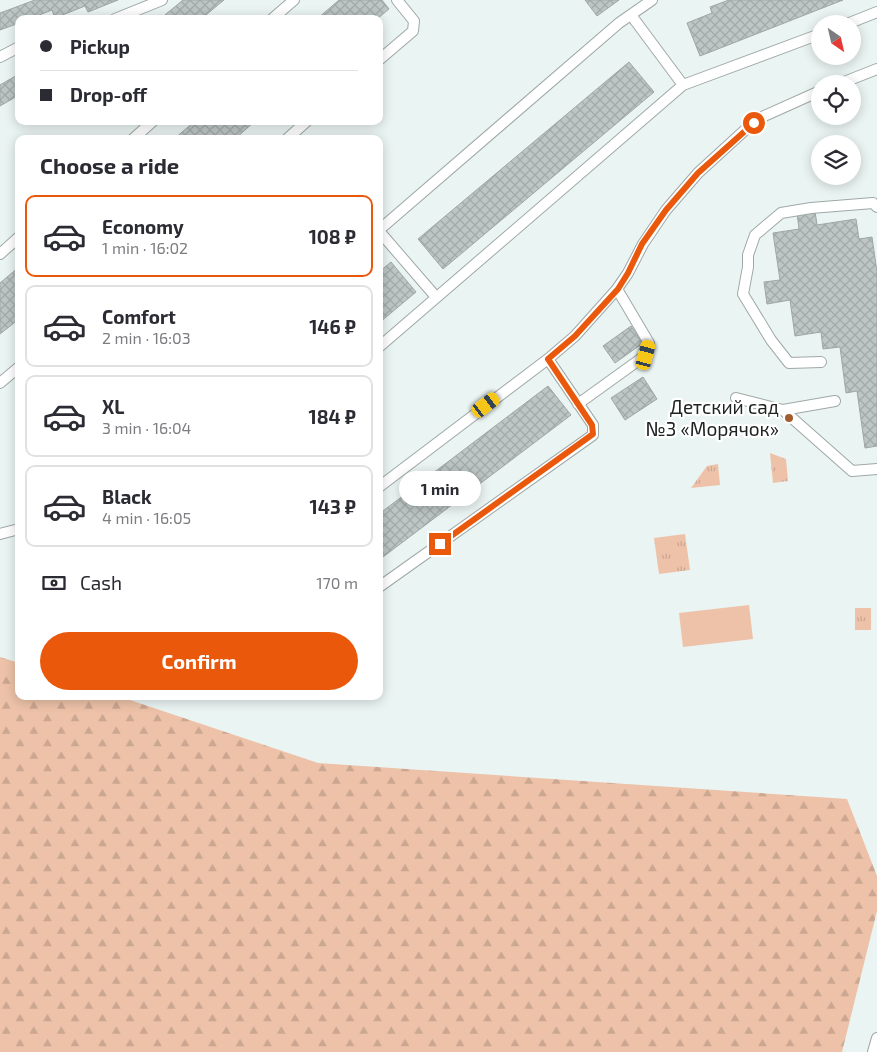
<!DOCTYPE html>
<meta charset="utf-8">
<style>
body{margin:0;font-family:"Exo 2",sans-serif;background:#f7f7f7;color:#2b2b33;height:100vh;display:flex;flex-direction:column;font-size:19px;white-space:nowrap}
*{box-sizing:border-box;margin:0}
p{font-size:16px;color:#7c7c81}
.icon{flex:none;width:28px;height:28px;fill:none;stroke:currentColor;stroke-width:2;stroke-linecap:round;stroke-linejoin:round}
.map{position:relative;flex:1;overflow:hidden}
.drawer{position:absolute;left:15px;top:135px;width:368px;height:565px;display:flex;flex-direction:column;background:#fff;border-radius:10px;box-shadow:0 2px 12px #0003}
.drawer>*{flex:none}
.top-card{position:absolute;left:15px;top:15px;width:368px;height:110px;border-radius:10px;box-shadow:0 2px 12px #0003;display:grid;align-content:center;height:110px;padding:0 25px;background:#fff}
.needle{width:32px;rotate:146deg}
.controls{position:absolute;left:811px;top:15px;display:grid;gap:10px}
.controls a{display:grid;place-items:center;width:50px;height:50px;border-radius:50%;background:#fff;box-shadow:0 2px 12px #0003;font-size:25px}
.end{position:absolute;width:22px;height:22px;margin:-11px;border:6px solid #ea580c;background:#fff;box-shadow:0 0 0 2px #fff}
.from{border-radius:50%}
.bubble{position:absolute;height:35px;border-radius:18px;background:#fff;box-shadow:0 2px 12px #0003;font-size:16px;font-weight:700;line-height:35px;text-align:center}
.car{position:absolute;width:15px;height:30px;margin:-15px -8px;border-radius:6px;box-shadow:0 0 4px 1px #0007;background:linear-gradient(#f5c518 24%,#345 0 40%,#f5c518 0 76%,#345 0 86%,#f5c518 0)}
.top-card b{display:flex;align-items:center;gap:18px;height:48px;font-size:19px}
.top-card b+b{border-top:1px solid #e1e1e2}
.top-card i{width:12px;height:12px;background:#2b2b33}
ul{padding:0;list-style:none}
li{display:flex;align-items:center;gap:15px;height:82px;margin:0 10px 8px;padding:0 15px;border:2px solid #e1e1e2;border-radius:10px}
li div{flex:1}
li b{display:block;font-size:19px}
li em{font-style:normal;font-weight:700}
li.active{border-color:#ea580c}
li>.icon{width:45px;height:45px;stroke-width:1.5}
h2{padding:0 25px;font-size:22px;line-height:60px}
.pay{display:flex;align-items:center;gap:12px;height:55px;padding:0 25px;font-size:19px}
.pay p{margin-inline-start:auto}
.button{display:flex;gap:10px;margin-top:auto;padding:10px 25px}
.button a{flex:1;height:58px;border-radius:30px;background:#ea580c;color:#fff;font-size:20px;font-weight:700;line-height:58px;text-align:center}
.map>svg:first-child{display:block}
.grass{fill:url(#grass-tufts)}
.forest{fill:url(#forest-firs)}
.garden{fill:#edc2a8}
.building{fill:url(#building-cross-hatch);stroke:#9ea7a6}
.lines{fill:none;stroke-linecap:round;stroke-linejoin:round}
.service-casing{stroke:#9fa8a7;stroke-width:12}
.service{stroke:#fff;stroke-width:10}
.route{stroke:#ea580c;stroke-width:6}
.poi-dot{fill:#a25d2f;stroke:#fff;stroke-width:2}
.labels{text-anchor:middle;stroke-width:4.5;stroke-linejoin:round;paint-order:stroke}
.poi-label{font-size:19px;fill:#202323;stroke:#fff;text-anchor:end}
</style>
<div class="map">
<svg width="877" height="1052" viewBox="0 0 877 1052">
<defs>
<pattern id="grass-tufts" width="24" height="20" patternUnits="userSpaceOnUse" patternTransform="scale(1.25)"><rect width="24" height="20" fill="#edc2a8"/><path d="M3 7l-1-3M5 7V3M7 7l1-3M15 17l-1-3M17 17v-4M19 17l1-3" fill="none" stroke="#cba690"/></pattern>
<pattern id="forest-firs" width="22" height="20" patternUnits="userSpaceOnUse" patternTransform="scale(1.25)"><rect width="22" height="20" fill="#edc2a8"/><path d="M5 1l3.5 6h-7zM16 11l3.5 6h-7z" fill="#cba690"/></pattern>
<pattern id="building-cross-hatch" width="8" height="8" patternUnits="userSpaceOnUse" patternTransform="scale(1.25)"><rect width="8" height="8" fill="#bdc6c5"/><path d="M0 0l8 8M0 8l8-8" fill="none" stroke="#a2aaa9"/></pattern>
</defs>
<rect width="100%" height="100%" fill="#eaf4f2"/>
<path class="grass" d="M770 453 786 459 788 481 773 483Z
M718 464 720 485 691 488 707 466Z
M685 534 690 570 659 574 654 538Z
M855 608H871V630H855Z"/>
<path class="forest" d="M0 657 19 663V696H118L318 763 847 799 877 876V911L842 1052H0Z"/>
<path class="garden" d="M749 605 753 639 683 647 679 613Z"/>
<path class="building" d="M35 0H118L88 12 85 6 55 18 52 10 29 19H19V23L0 30V13Z
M183 0H224L201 19H160Z
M339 0H382L389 9 377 19H317Z
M585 0H619L597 16Z
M729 0H843L700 56 687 23 712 13 710 7Z
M629 62 654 92 443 269 418 239Z
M19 74V95L0 106V85Z
M195 121H255L235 139H174Z
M815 211 817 225 856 219 859 239 872 237 877 272V446L865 448 857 391 846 393 840 347 823 349 821 332 795 336 790 300 767 304 764 282 780 280 773 233 799 229 797 213Z
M391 262 416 292 379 323V272Z
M19 267V319L0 334V283Z
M631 326 643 343 615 363 603 346Z
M643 377 657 399 625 420 611 398Z
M548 386 571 415 379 560V514Z"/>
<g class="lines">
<g class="service-casing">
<path id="service" d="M631 15 683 85
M115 19 162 0
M272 19 294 0
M847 24 877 12
M0 57 19 47
M379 60 413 31 414 21 397 0
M839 84 877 69
M133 139 153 121
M287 139 307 121
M379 230 619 23 652 0
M379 231 436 297
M0 254 19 237
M379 347 683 85 820 34
M821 362 789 363 771 340 743 294 748 267V255L755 235 781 213 811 208 873 203 877 207
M0 383 19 367
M736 398 783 410 852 471 877 469
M578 404 646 355 649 343 617 289
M783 410 835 401
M379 487 548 359 575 336 617 289 628 273 643 244 666 210 698 173 745 130 762 117 820 91
M0 534 19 529
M379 587 593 435V425L548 359
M873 1052 877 1038"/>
</g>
<use href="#service" class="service"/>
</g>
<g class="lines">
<path class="route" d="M440 544 593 434 592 425 548 359 575 336 618 289 628 273 642 244 666 210 698 173 754 123"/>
</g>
<circle class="poi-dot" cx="789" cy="418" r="5"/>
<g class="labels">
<g class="poi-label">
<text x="779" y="414">Детский сад<tspan x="779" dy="22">№3 «Морячок»</tspan></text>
</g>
</g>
</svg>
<div class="controls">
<a><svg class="needle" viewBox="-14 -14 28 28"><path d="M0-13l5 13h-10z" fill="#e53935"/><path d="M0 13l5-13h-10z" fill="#7c7c81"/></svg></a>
<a><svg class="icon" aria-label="locate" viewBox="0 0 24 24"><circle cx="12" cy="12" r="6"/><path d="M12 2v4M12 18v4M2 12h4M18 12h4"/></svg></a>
<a><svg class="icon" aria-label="layers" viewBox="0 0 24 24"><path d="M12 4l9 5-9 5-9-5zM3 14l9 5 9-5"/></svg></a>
</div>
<i class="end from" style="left:754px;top:123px"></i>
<i class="end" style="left:440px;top:544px"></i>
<div class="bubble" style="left:399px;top:471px;width:82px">1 min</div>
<i class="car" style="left:646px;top:355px;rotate:15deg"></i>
<i class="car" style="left:486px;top:405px;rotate:53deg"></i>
<div class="top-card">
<b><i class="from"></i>Pickup</b>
<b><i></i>Drop-off</b>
</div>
<section class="drawer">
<h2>Choose a ride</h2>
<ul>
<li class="active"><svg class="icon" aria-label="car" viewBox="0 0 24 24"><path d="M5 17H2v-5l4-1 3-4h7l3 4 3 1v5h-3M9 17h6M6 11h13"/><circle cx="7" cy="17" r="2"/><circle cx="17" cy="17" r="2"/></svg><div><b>Economy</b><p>1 min · 16:02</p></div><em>108 ₽</em></li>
<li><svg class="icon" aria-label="car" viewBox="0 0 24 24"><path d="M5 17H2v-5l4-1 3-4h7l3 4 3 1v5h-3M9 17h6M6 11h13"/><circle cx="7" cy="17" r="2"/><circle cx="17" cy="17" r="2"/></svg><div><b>Comfort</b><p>2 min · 16:03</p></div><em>146 ₽</em></li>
<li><svg class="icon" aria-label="car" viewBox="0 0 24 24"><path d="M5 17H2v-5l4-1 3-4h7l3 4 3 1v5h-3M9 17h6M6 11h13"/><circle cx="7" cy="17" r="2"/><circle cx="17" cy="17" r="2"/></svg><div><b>XL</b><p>3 min · 16:04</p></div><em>184 ₽</em></li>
<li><svg class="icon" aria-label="car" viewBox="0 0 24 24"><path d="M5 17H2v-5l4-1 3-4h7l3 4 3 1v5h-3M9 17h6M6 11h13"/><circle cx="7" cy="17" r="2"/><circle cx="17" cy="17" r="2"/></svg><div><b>Black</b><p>4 min · 16:05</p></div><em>143 ₽</em></li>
</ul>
<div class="pay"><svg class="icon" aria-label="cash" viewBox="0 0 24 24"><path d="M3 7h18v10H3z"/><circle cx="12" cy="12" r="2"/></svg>Cash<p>170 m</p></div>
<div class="button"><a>Confirm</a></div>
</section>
</div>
